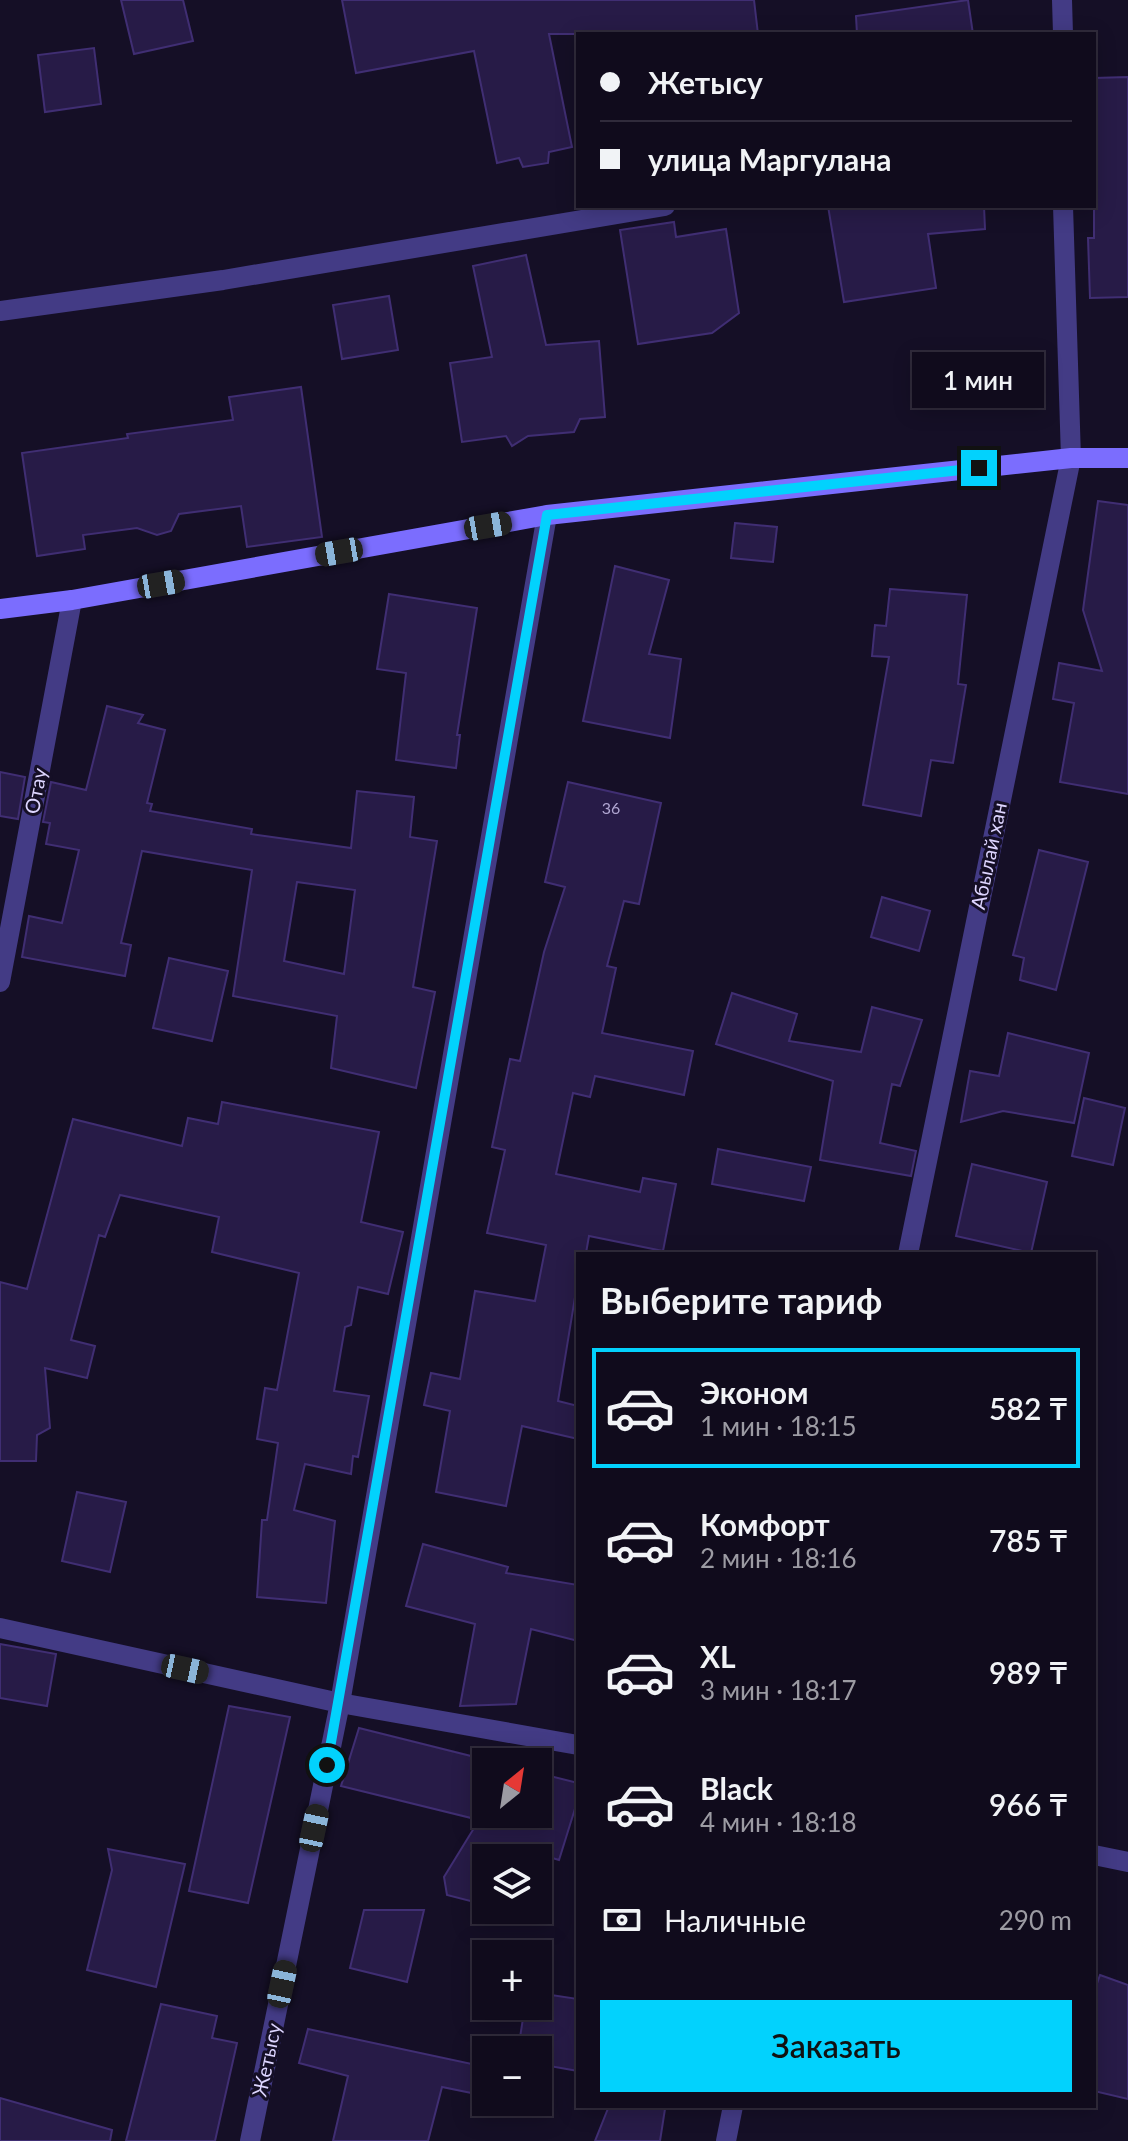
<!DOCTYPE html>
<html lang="ru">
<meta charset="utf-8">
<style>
body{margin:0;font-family:Lato,sans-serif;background:#191425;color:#f1f3f6;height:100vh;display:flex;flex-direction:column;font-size:30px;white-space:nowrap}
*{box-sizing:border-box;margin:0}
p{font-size:26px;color:#9c9ba3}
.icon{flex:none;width:44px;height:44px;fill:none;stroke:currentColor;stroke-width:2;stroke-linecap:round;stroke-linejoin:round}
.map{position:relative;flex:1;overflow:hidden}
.panel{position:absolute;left:576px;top:1252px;width:520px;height:856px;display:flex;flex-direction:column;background:#100b1c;border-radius:0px;box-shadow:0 4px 20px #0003,0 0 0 2px #302b3b}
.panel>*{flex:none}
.top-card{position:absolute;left:576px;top:32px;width:520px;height:176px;border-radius:0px;box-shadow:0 4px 20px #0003,0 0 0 2px #302b3b;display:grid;align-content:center;height:176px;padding:0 24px;background:#100b1c}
.needle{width:52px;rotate:30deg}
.fabs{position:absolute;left:472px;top:1748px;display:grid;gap:16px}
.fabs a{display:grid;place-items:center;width:80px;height:80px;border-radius:0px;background:#100b1c;box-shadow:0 4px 20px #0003,0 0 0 2px #302b3b;font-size:40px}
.end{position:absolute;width:36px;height:36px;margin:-18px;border:10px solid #02d2fd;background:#111;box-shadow:0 0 0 4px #111}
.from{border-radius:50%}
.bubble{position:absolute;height:56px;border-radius:0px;background:#100b1c;box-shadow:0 4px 20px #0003,0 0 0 2px #302b3b;font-size:26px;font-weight:600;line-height:56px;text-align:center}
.car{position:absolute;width:24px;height:48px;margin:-24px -12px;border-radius:10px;box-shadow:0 0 6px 2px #0007;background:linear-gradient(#222 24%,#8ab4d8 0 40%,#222 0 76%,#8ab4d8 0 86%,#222 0)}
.top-card b{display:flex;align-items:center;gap:28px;height:76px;font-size:30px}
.top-card b+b{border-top:2px solid #302b3b}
.top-card i{width:20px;height:20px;background:#f1f3f6}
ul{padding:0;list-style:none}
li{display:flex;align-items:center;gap:24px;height:120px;margin:0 16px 12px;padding:0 8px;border:4px solid transparent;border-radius:0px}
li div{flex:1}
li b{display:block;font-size:30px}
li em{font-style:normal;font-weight:600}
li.selected{border-color:#02d2fd}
li>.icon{width:72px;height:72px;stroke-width:1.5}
h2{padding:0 24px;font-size:36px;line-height:96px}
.pay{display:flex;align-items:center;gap:20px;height:88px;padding:0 24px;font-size:30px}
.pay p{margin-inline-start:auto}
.cta{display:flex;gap:16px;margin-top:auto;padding:16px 24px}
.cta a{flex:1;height:92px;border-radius:0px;background:#02d2fd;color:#111;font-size:32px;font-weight:600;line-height:92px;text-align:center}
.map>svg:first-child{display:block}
.building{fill:#271b47;stroke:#402e73;stroke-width:2;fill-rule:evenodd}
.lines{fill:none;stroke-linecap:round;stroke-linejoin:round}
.street{stroke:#433b85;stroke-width:20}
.secondary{stroke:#7b6dfe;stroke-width:20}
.route{stroke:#02d2fd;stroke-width:10}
.labels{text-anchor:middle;stroke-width:6;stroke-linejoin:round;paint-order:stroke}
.number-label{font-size:16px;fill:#b0a6d1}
.street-label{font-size:20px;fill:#ddd5ff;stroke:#150f26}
</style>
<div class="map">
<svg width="1128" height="2141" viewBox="0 0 1128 2141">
<rect width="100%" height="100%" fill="#150f26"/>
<path class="building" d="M121 0H183L193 41 134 54Z
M342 0H754L758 34H549L572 147 549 152 548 163 523 167 519 158 497 163 474 51 356 73Z
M968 0 973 34H857L856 16Z
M94 48 101 104 45 112 38 55Z
M1128 77V297L1090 298 1088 238H1094V78Z
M828 206H984L985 229 928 234 936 288 844 302Z
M674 222 676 237 726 229 739 313 712 333 638 344 620 230Z
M526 255 546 345 599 341 605 417 580 419 574 432 528 436 512 446 506 436 462 442 450 363 492 357 473 266Z
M389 296 398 350 342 359 333 305Z
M301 387 322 537 247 547 241 506 179 514 171 531 157 535 137 528 83 535 85 549 37 556 22 453 128 438 127 434 233 420 229 397Z
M1098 501 1128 505V794L1060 782 1074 703 1053 699 1059 663 1102 671 1083 610Z
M735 523 777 527 773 562 731 558Z
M615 566 669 580 649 654 681 659 670 738 583 721Z
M890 589 967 595 958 684 966 685 953 763 931 760 921 816 863 805 889 657 872 656 875 625 886 626Z
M389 594 477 608 457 735H460L456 768 396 760 406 673 377 669Z
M107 706 143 715 138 723 165 730 147 803 152 804 150 811 252 829 251 834 351 848 357 791 414 797 410 837 437 841 413 987 435 992 416 1088 331 1068 337 1016 233 996 252 870 142 851 121 943 131 945 125 976 22 957 29 916 62 923 79 850 46 844 50 823 43 822 51 782 86 790ZM297 882 355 890 344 974 284 961Z
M0 772 25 777 18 819 0 816Z
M568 782 661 803 639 904 624 901 607 966 616 968 602 1033 693 1051 684 1095 595 1076 590 1097 573 1093 556 1174 640 1192 643 1178 676 1184 663 1251 589 1236 586 1253 578 1254V1279L558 1401 578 1406V1439L522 1426 506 1506 436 1492 450 1411 424 1405 431 1373 460 1379 475 1291 535 1301 546 1245 487 1233 505 1150 492 1147 510 1059 520 1061 544 952 565 887 545 882Z
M1039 850 1088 862 1056 990 1020 980 1024 958 1013 955Z
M882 897 930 911 919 951 871 937Z
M169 958 228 971 212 1041 153 1028Z
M732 993 797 1014 789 1041 861 1052 872 1007 922 1020 900 1086 892 1084 880 1143 916 1151 911 1176 820 1160 833 1081 716 1044Z
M1008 1033 1089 1053 1074 1123 1003 1111 961 1122 970 1071 999 1076Z
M1084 1098 1125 1108 1113 1165 1072 1156Z
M222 1102 379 1132 361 1222 403 1232 388 1294 358 1287 351 1325 345 1327 334 1391 369 1396 358 1457 353 1456 351 1474 305 1464 294 1510 335 1521 326 1603 257 1597 262 1520H267L278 1443 257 1439 265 1388 277 1390 299 1273 212 1252 219 1217 120 1195 105 1237 99 1235 71 1340 95 1346 87 1378 45 1368 50 1428 37 1435 36 1461H0V1282L27 1289 73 1119 182 1146 188 1118 218 1124Z
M718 1149 811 1167 804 1201 712 1184Z
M972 1164 1047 1182 1031 1253 956 1236Z
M77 1492 126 1502 110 1572 62 1561Z
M423 1544 508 1567 506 1573 578 1585V1641L531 1629 516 1704 460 1706 475 1624 406 1606Z
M0 1644 56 1654 47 1706 0 1698Z
M229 1706 290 1717 248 1903 189 1891Z
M359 1728 495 1762H486V1814H538V1773L578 1783V1799L559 1860 529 1851 527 1858H486V1905L447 1895 444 1877 479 1820 341 1786Z
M108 1849 185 1864 156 1987 87 1970 112 1870Z
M364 1910H424L407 1982 350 1968Z
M1100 1975 1128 1985V2099L1094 2091V1992Z
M538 1993 578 1999V2071L538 2064V2050H518L525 2006H538Z
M161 2004 217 2016 212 2038 237 2043 215 2141H126Z
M308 2029 486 2067V2096L442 2087 428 2141H333L348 2076 299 2063Z
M0 2098 112 2130 110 2141H0Z
M609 2106 665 2109 660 2141H595Z"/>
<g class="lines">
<path class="street" d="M1062 0 1063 34
M0 311 223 280 665 206
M0 982 72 600
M908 1254 1071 458 1063 206
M0 1628 340 1703 578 1745
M1094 1855 1128 1862
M250 2141 340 1703 547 515
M726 2141 733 2106"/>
<path class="secondary" d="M0 609 72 600 547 515 1071 458H1128"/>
</g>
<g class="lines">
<path class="route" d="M327 1765 547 515 979 468"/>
</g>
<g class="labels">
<g class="number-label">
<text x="611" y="814">36</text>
</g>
<g class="street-label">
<text transform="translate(36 791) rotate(-79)" y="7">Отау</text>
<text transform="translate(989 856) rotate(-78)" y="7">Абылай хан</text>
<text transform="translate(267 2060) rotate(-78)" y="7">Жетысу</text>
</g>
</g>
</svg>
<div class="fabs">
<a><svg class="needle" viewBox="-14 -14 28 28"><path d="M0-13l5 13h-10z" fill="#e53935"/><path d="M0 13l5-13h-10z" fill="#9c9ba3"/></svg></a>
<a><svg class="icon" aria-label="layers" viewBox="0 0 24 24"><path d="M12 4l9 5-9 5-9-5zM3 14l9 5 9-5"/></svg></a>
<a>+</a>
<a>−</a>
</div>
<i class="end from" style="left:327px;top:1765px"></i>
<i class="end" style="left:979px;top:468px"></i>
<div class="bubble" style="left:912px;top:352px;width:132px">1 мин</div>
<i class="car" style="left:488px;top:526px;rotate:80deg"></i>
<i class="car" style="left:339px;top:552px;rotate:260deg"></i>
<i class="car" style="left:161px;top:584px;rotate:80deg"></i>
<i class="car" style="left:185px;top:1669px;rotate:102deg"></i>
<i class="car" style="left:314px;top:1828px;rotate:12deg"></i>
<i class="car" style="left:282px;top:1984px;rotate:12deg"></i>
<div class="top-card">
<b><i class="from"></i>Жетысу</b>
<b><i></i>улица Маргулана</b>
</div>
<section class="panel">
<h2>Выберите тариф</h2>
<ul>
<li class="selected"><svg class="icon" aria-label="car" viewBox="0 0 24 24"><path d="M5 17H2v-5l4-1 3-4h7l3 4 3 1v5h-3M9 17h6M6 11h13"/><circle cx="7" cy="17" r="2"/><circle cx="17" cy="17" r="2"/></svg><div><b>Эконом</b><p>1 мин · 18:15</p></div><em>582 ₸</em></li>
<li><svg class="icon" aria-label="car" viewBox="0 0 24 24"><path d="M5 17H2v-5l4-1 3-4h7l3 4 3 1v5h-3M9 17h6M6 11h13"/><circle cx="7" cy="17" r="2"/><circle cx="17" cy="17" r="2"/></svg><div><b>Комфорт</b><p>2 мин · 18:16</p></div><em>785 ₸</em></li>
<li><svg class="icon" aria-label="car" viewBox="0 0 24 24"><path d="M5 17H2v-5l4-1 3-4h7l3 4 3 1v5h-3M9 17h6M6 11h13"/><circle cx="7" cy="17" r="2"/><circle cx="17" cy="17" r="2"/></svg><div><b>XL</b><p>3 мин · 18:17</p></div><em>989 ₸</em></li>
<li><svg class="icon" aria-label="car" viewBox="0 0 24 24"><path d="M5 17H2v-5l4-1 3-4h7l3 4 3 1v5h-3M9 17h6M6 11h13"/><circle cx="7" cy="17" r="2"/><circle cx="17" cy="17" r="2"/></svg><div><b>Black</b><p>4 мин · 18:18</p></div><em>966 ₸</em></li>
</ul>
<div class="pay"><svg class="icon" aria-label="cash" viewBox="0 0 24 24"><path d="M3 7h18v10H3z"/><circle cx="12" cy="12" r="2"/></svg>Наличные<p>290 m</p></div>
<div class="cta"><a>Заказать</a></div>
</section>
</div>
